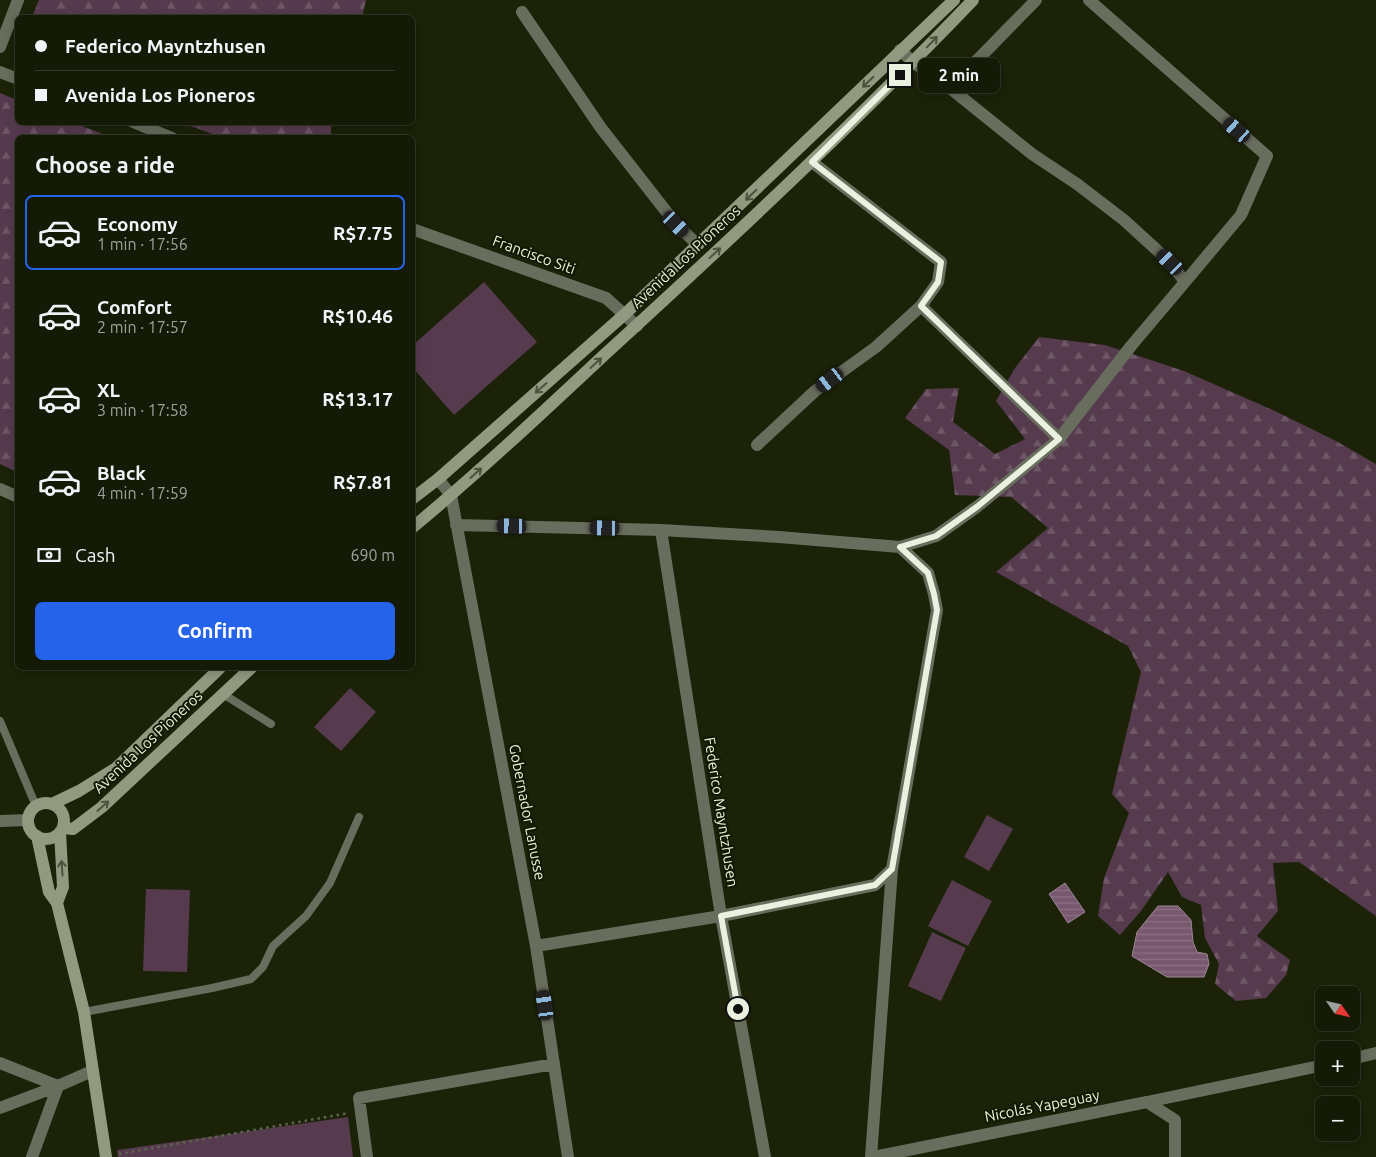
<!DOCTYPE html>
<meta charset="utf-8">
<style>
body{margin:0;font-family:Ubuntu,sans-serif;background:#212714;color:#f1f3f6;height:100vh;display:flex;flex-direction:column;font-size:19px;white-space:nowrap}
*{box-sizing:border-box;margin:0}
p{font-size:16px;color:#9da19b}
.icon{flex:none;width:28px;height:28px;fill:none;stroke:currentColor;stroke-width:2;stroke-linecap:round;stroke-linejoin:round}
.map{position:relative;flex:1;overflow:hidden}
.details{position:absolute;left:15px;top:135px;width:400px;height:535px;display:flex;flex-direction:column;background:#141a06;border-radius:8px;box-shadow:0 2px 12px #0003,0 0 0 1px #333828}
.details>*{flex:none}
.top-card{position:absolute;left:15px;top:15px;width:400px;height:110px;border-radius:8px;box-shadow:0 2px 12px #0003,0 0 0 1px #333828;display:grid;align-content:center;height:110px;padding:0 20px;background:#141a06}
.needle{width:32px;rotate:124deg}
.fabs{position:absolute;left:1315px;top:986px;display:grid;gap:10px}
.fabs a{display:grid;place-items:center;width:45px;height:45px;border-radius:8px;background:#141a06;box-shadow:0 2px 12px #0003,0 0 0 1px #333828;font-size:25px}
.end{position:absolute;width:22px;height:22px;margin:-11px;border:6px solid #ebf1e0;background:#111;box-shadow:0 0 0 2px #111}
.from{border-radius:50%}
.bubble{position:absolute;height:35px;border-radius:8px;background:#141a06;box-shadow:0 2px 12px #0003,0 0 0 1px #333828;font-size:16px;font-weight:700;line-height:35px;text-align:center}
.car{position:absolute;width:15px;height:30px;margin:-15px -8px;border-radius:6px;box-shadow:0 0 4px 1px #0007;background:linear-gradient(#222 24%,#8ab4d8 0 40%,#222 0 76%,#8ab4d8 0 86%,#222 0)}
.top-card b{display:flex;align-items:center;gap:18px;height:48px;font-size:19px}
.top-card b+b{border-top:1px solid #333828}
.top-card i{width:12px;height:12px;background:#f1f3f6}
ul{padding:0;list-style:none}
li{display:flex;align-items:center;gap:15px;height:75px;margin:0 10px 8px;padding:0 10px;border:2px solid transparent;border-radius:8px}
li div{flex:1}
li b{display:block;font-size:19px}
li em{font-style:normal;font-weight:700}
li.active{border-color:#2563eb}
li>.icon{width:45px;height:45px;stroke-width:1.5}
h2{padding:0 20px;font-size:22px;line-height:60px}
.pay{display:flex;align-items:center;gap:12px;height:55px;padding:0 20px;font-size:19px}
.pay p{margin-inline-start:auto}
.button{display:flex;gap:10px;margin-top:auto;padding:10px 20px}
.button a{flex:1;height:58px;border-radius:8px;background:#2563eb;color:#fff;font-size:20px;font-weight:700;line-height:58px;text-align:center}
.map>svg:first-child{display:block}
.forest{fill:url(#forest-firs)}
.garden{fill:#563b4f}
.water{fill:url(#water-rules);stroke:#9a8691}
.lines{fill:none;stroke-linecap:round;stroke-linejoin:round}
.path{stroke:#5f664f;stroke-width:2.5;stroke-dasharray:2.5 4;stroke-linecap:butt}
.service{stroke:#686d5d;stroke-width:8}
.minor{stroke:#686d5d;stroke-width:12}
.secondary{stroke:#919981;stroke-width:12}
.oneway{stroke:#4b533b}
.route{stroke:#ebf1e0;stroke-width:6}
.labels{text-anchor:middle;stroke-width:4;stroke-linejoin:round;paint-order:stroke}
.street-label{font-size:15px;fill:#ebf1e0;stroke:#121901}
</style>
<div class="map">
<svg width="1376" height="1157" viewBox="0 0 1376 1157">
<defs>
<pattern id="forest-firs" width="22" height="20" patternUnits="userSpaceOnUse" patternTransform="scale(1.25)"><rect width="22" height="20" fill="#563b4f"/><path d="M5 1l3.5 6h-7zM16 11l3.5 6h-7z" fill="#6e5868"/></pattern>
<pattern id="water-rules" width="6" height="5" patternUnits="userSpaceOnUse" patternTransform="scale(1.25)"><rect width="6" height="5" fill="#78586f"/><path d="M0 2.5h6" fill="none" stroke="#8b7083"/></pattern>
</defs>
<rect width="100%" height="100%" fill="#1b2208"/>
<path class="forest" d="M39 0H366L362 17H32Z
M0 93 17 100 18 122 74 123 111 137 18 138 17 472 0 464Z
M182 123H331V137H221Z
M1039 337 1105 345 1184 371 1275 411 1336 441 1376 464V916L1299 862 1273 863 1278 911 1257 936 1290 960 1286 975 1266 998 1236 1001 1215 984 1219 964 1205 938 1201 905 1182 897 1168 872 1141 911 1120 935 1098 916 1104 878 1129 813 1112 794 1141 672 1128 646 996 572 1048 528 1011 497 955 495 949 450 905 418 926 389 959 388 953 422 995 454 1025 439 996 401 1015 368Z"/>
<path class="garden" d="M484 282 537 342 454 415 413 368V345Z
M350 688 376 712 341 751 314 727Z
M987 815 1013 829 989 871 964 857Z
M952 880 992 901 968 946 928 926Z
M146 889 190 890 187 972 143 971Z
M932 932 966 948 941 1001 908 986Z
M348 1117 353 1157H118L117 1150Z"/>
<path class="water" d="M1065 883 1085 912 1068 923 1049 894Z
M1158 906H1178L1191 920 1193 942 1197 952 1207 954 1209 964 1204 977H1167L1132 956 1137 932Z"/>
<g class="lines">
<path class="path" d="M119 1154 349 1113"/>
<path class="service" d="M223 694 271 724
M0 721 36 806
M84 1012 212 988 251 979 263 967 273 946 306 916 330 883 359 817"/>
<path class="minor" d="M1089 0 1267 156 1241 215 1185 282
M522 12 601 128 676 224 698 245
M0 47 18 0
M0 72 18 79
M950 88 1036 0
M133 122 172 138
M412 229 606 298 637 326
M921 306 1059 439
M757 445 815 391 876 347 921 306 938 282 941 262 812 162
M438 479 451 495 536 946 568 1157
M0 489 18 497
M456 525 661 530 779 537 900 547 936 536 978 506 1059 439 1131 346 1185 282 1170 262 1124 220 1077 184 1032 154 950 88 913 62 900 50
M661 530 721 916 765 1157
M0 821 28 820
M536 946 721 916 875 885 892 869 937 610 934 594 928 573 900 547
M1351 1059 1376 1053
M0 1063 58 1086
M1147 1102 1324 1065
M0 1108 58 1086
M32 1157 58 1086 92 1071
M367 1157 359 1098 554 1064
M871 1157 892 869
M874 1157 1147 1102 1175 1120V1157"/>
<path class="secondary" d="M412 499 438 479 625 314 954 0
M412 528C478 473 540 415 602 357 729 241 854 124 973 0
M28 821a18 18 0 1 1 36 0a18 18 0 1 1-36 0Z
M52 804 79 791 116 768 220 668
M63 828 73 829 102 807 251 668
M37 836 49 892 57 903 84 1012 106 1157
M57 903 63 887 60 832"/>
</g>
<defs><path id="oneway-shaft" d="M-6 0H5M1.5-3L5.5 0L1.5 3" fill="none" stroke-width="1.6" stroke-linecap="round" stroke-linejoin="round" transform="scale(1.25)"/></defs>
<g class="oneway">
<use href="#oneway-shaft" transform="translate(932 42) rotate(-46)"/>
<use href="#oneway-shaft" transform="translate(868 82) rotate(136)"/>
<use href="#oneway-shaft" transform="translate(751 195) rotate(136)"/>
<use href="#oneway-shaft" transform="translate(715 253) rotate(-43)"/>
<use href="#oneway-shaft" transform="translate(596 363) rotate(-42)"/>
<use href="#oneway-shaft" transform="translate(541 388) rotate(139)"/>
<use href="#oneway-shaft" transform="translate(476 473) rotate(-42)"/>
<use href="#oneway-shaft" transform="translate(103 806) rotate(-41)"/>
<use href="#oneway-shaft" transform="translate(62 868) rotate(-94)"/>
</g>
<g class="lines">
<path class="route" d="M738 1009 721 916 875 885 892 869 937 610 934 594 928 573 900 547 936 536 978 506 1059 439 921 306 938 282 941 262 812 162 900 75"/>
</g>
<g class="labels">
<g class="street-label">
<text transform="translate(534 255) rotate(20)" y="5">Francisco Siti</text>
<text transform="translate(686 257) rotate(-43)" y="5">Avenida Los Pioneros</text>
<text transform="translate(148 742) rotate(-43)" y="5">Avenida Los Pioneros</text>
<text transform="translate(527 812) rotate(79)" y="5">Gobernador Lanusse</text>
<text transform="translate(721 812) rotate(81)" y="5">Federico Mayntzhusen</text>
<text transform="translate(1042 1106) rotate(-11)" y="5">Nicolás Yapeguay</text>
</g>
</g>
</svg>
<div class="fabs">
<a><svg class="needle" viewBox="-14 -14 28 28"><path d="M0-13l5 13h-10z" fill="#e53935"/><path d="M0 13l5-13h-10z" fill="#9da19b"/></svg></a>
<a>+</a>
<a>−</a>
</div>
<i class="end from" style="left:738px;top:1009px"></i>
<i class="end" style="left:900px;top:75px"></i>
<div class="bubble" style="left:918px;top:58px;width:82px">2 min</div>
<i class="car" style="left:1237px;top:130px;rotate:311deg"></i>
<i class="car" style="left:676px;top:224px;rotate:135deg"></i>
<i class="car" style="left:1170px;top:262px;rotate:314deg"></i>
<i class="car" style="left:830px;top:380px;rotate:233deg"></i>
<i class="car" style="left:512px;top:526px;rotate:271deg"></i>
<i class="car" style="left:605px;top:528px;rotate:271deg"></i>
<i class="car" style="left:545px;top:1005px;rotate:352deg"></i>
<div class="top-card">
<b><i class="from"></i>Federico Mayntzhusen</b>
<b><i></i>Avenida Los Pioneros</b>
</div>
<section class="details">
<h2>Choose a ride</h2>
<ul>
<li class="active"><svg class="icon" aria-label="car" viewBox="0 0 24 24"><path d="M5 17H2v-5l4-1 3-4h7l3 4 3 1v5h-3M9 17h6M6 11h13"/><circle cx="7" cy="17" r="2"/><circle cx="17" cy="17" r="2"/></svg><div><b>Economy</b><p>1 min · 17:56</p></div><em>R$7.75</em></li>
<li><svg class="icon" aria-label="car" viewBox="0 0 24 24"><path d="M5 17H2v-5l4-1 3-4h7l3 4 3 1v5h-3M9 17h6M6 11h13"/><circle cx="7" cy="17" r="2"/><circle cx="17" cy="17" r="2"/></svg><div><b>Comfort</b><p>2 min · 17:57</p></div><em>R$10.46</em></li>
<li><svg class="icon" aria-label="car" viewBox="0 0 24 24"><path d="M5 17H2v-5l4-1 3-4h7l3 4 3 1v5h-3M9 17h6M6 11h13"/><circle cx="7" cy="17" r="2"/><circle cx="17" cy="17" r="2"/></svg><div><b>XL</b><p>3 min · 17:58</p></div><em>R$13.17</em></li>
<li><svg class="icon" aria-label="car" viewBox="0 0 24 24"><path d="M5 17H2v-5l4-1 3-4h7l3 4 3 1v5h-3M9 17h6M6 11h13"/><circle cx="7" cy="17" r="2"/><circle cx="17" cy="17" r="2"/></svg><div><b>Black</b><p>4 min · 17:59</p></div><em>R$7.81</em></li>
</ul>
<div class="pay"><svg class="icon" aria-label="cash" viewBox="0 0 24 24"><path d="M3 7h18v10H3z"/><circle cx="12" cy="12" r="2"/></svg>Cash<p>690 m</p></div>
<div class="button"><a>Confirm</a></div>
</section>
</div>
